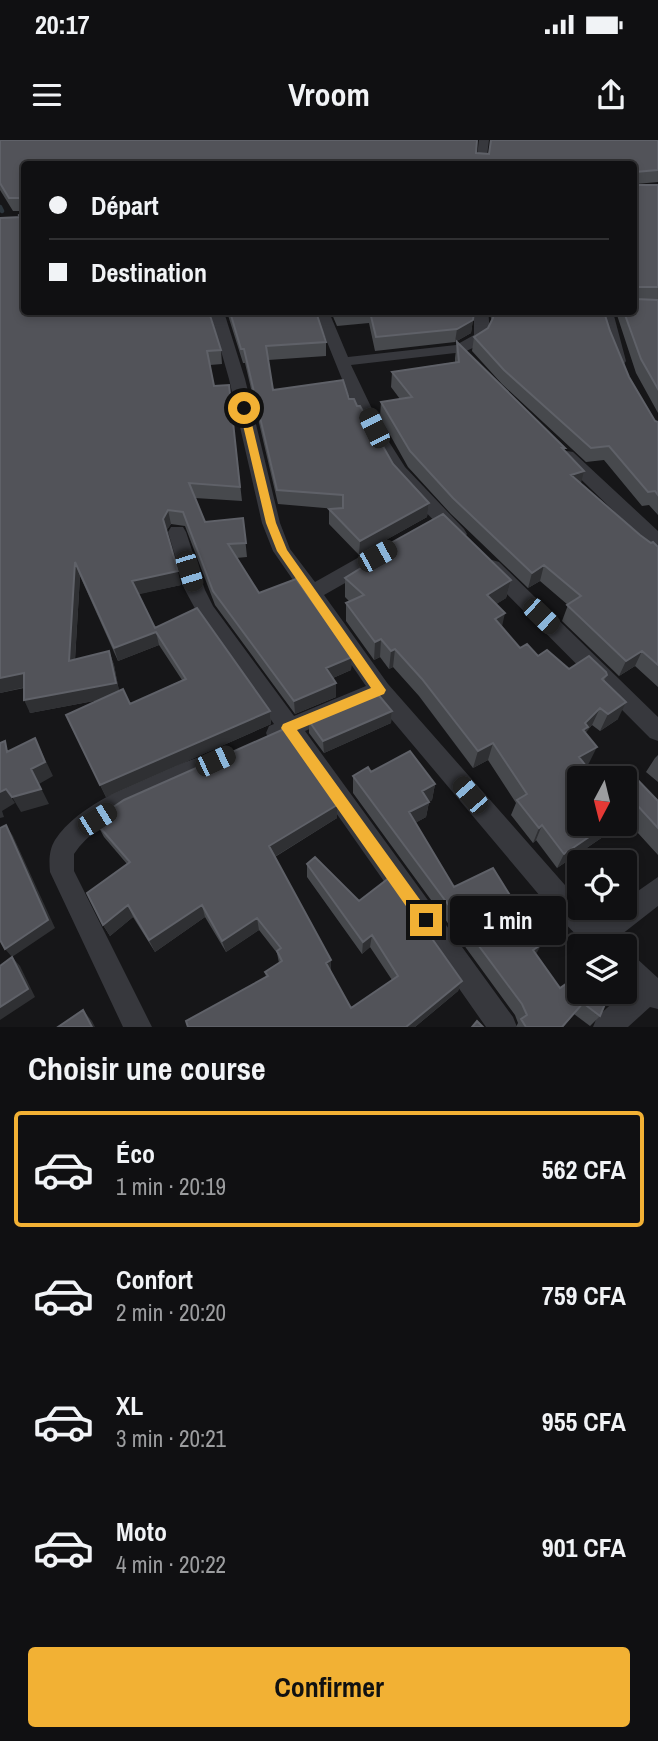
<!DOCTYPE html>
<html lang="fr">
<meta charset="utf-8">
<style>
body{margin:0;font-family:"Archivo Narrow",sans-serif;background:#19191b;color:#f1f3f6;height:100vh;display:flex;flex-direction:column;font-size:26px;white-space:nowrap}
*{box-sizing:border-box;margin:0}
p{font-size:23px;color:#9c9d9f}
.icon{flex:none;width:38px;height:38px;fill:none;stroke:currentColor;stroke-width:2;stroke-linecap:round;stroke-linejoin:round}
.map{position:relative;height:887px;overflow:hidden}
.side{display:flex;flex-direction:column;background:#101012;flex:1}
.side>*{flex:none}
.hud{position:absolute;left:21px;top:21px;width:616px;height:154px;border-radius:7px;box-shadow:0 4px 10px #0003,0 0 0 2px #303032;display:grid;align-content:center;height:154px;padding:0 28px;background:#101012}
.needle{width:46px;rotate:187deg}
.buttons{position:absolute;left:567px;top:626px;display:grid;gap:14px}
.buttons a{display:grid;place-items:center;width:70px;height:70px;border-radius:7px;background:#101012;box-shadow:0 4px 10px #0003,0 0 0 2px #303032;font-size:35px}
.end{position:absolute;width:32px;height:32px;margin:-16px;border:9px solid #f2b134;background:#111;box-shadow:0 0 0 4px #111}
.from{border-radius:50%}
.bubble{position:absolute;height:49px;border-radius:7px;background:#101012;box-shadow:0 4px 10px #0003,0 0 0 2px #303032;font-size:23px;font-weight:700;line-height:49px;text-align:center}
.car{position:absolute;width:21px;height:42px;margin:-21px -10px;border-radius:9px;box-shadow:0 0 5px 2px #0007;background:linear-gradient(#222 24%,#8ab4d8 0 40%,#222 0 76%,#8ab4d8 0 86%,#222 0)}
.hud b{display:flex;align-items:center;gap:24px;height:66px;font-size:26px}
.hud b+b{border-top:2px solid #303032}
.hud i{width:18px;height:18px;background:#f1f3f6}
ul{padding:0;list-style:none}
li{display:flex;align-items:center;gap:21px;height:116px;margin:0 14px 10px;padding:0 14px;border:4px solid transparent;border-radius:7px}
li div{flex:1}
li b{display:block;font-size:26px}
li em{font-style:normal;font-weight:700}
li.active{border-color:#f2b134}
li>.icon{width:63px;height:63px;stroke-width:1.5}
h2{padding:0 28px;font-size:32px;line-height:84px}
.cta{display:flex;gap:14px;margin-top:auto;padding:14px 28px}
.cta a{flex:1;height:80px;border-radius:7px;background:#f2b134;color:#111;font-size:28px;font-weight:700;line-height:80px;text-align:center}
.status{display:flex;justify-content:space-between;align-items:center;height:49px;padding:0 35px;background:#101012;direction:ltr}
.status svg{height:19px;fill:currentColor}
header{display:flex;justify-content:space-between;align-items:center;height:91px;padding:0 28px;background:#101012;font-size:32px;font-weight:700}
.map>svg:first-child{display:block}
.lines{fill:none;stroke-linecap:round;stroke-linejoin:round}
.stream{stroke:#2c353c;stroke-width:4.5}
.street{fill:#37383d;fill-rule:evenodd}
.wall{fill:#47494d;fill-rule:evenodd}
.shaded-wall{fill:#2f3033}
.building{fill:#525359;stroke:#5f6168;stroke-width:2}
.route{fill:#f2b134}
</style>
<div class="status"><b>20:17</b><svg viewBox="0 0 49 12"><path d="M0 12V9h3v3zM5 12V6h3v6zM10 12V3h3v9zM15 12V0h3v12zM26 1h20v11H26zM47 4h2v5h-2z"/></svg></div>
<header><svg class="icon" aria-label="menu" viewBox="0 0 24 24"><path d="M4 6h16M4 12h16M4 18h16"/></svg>Vroom<svg class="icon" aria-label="share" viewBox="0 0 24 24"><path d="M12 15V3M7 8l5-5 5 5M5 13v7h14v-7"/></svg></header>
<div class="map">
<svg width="658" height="887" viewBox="0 0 658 887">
<rect width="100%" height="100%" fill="#161618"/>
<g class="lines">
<path class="stream" d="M0 67 2 71"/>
<path class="street" d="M479 0H489L486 24H476Z
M210 172H224L245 239 280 383 290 409 315 442 377 407H391L393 412 391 417 324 455 388 544 579 761V768H587L598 780 613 768H625V760L658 737V766L617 798 620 807H588L551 769 376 561 305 591 513 877 517 887H486L285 600 277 603 269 600 266 593 269 586 274 584 199 476 185 450 168 392 171 387H183L186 392 205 450 213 466 294 576 366 546 273 411 262 383 229 239Z
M315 172H329L348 217 456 205 474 195V172H488C492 195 485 203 464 212L351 225 384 294 405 327 464 389 467 394 464 399H452L406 352 379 313 348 254Z
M599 172H613L626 221 624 224H614L612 221Z
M567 311 573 312 658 391V409L651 407 561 320 559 316 561 312Z
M492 420 499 422 658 577V601L650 598 485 432 483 427 485 422Z
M202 616 210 619 213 626 210 633C168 651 100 675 74 714V731L152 887H123L50 732C49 720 49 710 55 700 79 661 160 631 202 616Z
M625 812 634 816 658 838V869L650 867 628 887H593L597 877 629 848 625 844Z"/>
</g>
<path class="wall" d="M0 0 489 14 658 0V42L636 44V45H658V273L636 233 616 172H634V24H24V172L221 210 222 224 210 225 214 246 229 245 242 361 195 358 205 382 243 378 247 417 236 418 259 453 352 517 351 530 333 538 336 543V557L295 574 215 465 185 386 171 384 166 391 181 445 138 454 155 488 270 571 271 584 106 657 66 575 99 560 30 573 24 548 0 553V78L20 77 19 75 23 72V71H13L0 50ZM80 436 118 521 159 505 182 540 130 564 119 551 114 525 109 511 75 520Z
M227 172H316L326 202V216L268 220 273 250 349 259 357 266 393 324 429 363 427 377 359 415 329 384V369H336L278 364 245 223H243Z
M331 172H474L471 193 455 202 375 211 369 183 337 186Z
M489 172H604L610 191 629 237 655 281 658 282V375L649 365 642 366 604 320 586 322 502 244 472 211 474 197 488 188 492 181Z
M457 202 565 308 564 310 581 343 640 395 651 403 658 407V547L635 526 619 536 562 481 568 465 540 441 528 448 451 374 408 327 380 277 381 262 400 259 391 247 392 232 455 222V218Z
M364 418 511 440 506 458 496 464 502 487 520 508 569 529 607 535 604 541 618 579 600 591 592 585 586 592 589 623 585 625 622 684 557 728 536 700 533 703 511 675 516 663 488 620 473 628 419 556 393 527 389 529 380 517 374 520 346 481V463L350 462 345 457V438L363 427Z
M392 571 391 583 324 613 309 593V581Z
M658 615V642L646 632 655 618Z
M353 636 435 644 432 660 429 662 426 677 415 683 454 747 536 814 560 848 579 852H620L603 868 600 876 590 886 574 874 563 887H516L518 883 515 875 353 653Z
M625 639 658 661V715L627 681Z
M106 672 337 678 275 717 331 831 351 868 392 840 370 807 362 814 307 737V724L359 761 462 841 458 851 415 887H188L266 837 265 832 279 823 277 813 259 790 226 812 205 777 155 812 133 777 110 796 103 785 127 724 104 697 97 684 108 675Z"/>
<path class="shaded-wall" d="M473 180 471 193 455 202 457 189Z
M584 331 580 347 571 335Z
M429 363 427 377 359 415 360 401Z
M168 370 171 384 165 393 163 379Z
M75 422 80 436 74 535 69 521Z
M544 425 540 441 528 448 532 433Z
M178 431 181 445 136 455 132 441Z
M511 440 506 458 483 473 487 455Z
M505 473 501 491 495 479Z
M156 492 159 505 118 521 114 508Z
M381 499 380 517 374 520 375 502Z
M395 509 393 527 389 529 391 511Z
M109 511 114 525 120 556 30 573 24 560Z
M642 511 635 526 619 536 626 521Z
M352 517 351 530 326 541V528Z
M24 533 30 546 0 553V538Z
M336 543V557L295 574 294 561Z
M626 562 618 579 600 591 608 574Z
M600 568 592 585 586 592 581 604 585 583Z
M270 571 271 584 106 657 100 645Z
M392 571 391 583 324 613 323 601Z
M35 598 53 636 39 644 49 664 21 672 12 657 31 629Z
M493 603 488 620 473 628 478 611Z
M597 607 589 623 571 634 579 617Z
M435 644 432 660 429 662 426 677 406 688 409 672 422 651Z
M6 649 15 663 2 671 4 677 0 678V652Z
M337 665V678L271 719 269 706Z
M637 665 627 681 625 682V673Z
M608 684H622L557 728 564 714Z
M6 685 13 696 55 788 12 817 20 826 35 857 0 880V867L12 817 5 809Z
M542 685 536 700 533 703 539 688Z
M128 765 133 777 110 796 103 785Z
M202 765 205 777 155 812 149 800Z
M257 778 259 790 226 812 222 801Z
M372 795 370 807 362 814 363 802Z
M541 805 534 818 533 810Z
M331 820V831L326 823Z
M462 841 458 851 415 887H406Z
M618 852H620L595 875 605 864Z
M83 870 92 881 95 887H92Z"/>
<path class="building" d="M0 0H477L476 13 489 14 491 0H658V30L635 32 636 45H658V147H638L635 149 636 159 658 160V249L641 219 624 172H634V24H24V172H209L221 210 207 211 214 246 229 245 240 347 189 343 205 382 243 378 246 403 228 404 259 453 296 439 352 517 326 528 336 543 294 561 213 451 183 372 168 370 163 379 178 431 132 441 155 488 197 468 270 571 100 645 66 575 123 549 130 564 186 539 156 492 114 508 75 422 69 521 109 511 116 543 24 560V533L0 538V78L21 77 19 75 23 72 22 58H9L0 43Z
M230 172H316L326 202 266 206 273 250 343 240 349 259H354L357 266H360L393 324 429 363 360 401 329 369 343 368V355L277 350 244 209H241Z
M370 172H474L473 180 457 189 376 197Z
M494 172H604L610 191 629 237 655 281 658 282V355L655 351 648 352 609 306 591 308 504 230 474 197 488 188 493 178Z
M457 202 565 308H562L584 331 571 335 640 395 651 403 653 402 658 407V525L642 511 626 521 567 465 581 456 544 425 532 433 453 358 410 311 381 262 412 257 392 232 459 222Z
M443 374 511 440 487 455 505 473 495 479 520 508 527 504 538 516 547 510 569 529 589 516 606 532 607 535 602 539 626 562 608 574 600 568 585 583 588 587 583 590 597 607 579 617 596 639H579V684H608L564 714 542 685 539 688 517 660 527 654 493 603 478 611 422 539 395 509 391 511 381 499 375 502 346 463 364 455 345 438 369 423 364 418Z
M376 552 392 571 323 601 309 581Z
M284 589 337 665 269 706 331 820 326 823 351 868 398 836 372 795 363 802 307 724 315 717 359 761 389 738 462 841 406 887H188L186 881 268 836 265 832 282 821 277 811 281 808 257 778 222 801 202 765 149 800 128 765 103 785 87 753 130 722 97 684 109 674 106 672 124 660Z
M35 598 45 622 31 629 41 649 12 657 6 649 0 652V603L5 601 7 612Z
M410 611 435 644 422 651 429 662 409 672 454 747 493 728 541 805 533 810 560 848 579 835V852H618L605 864 600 876 583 863 562 887H526L521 879 527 875 522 864 353 636 368 627 371 632Z
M630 632 658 661V688L637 665 625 673V639H620Z
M6 685 48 780 5 809 0 800V688Z
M12 817 28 849 0 867V826Z
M83 870 92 887H58Z
M477 881 483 887H472Z"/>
<path class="route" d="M244 265 248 268 276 383 287 410 386 550 384 554 297 590 431 775 433 780 431 786 426 788 420 786 281 588 283 584 371 548 277 411 266 383 239 268Z"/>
</svg>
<div class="buttons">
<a><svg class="needle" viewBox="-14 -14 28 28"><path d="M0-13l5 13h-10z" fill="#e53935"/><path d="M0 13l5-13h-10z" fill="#9c9d9f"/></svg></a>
<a><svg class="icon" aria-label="locate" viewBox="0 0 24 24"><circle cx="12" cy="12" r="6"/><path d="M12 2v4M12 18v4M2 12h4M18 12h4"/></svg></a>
<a><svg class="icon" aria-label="layers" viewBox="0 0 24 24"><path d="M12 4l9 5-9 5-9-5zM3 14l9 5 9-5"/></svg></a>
</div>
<i class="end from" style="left:244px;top:268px"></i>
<i class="end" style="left:426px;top:780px"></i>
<div class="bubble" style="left:450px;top:756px;width:116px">1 min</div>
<i class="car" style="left:374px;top:288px;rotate:334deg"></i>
<i class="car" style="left:377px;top:416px;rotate:61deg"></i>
<i class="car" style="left:189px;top:431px;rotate:163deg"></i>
<i class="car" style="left:541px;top:476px;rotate:134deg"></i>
<i class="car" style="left:215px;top:621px;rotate:65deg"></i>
<i class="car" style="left:470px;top:655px;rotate:319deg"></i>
<i class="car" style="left:97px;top:679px;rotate:58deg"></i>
<div class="hud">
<b><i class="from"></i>Départ</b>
<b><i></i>Destination</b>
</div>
</div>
<section class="side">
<h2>Choisir une course</h2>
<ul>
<li class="active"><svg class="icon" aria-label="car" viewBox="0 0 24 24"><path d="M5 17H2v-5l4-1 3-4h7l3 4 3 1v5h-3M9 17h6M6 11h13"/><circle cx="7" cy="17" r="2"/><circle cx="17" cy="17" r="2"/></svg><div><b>Éco</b><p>1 min · 20:19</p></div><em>562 CFA</em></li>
<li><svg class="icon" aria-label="car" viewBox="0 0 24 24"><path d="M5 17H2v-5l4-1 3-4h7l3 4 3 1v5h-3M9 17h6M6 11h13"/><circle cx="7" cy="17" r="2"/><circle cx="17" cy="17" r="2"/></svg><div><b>Confort</b><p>2 min · 20:20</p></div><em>759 CFA</em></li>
<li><svg class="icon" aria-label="car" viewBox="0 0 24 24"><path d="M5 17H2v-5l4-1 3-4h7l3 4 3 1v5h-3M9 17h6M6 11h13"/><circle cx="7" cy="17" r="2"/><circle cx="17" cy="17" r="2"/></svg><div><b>XL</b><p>3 min · 20:21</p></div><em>955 CFA</em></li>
<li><svg class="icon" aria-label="car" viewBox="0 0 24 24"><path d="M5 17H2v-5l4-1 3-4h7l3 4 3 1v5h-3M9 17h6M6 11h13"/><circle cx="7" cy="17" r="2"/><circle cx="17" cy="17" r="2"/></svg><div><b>Moto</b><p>4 min · 20:22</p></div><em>901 CFA</em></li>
</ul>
<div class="cta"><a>Confirmer</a></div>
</section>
